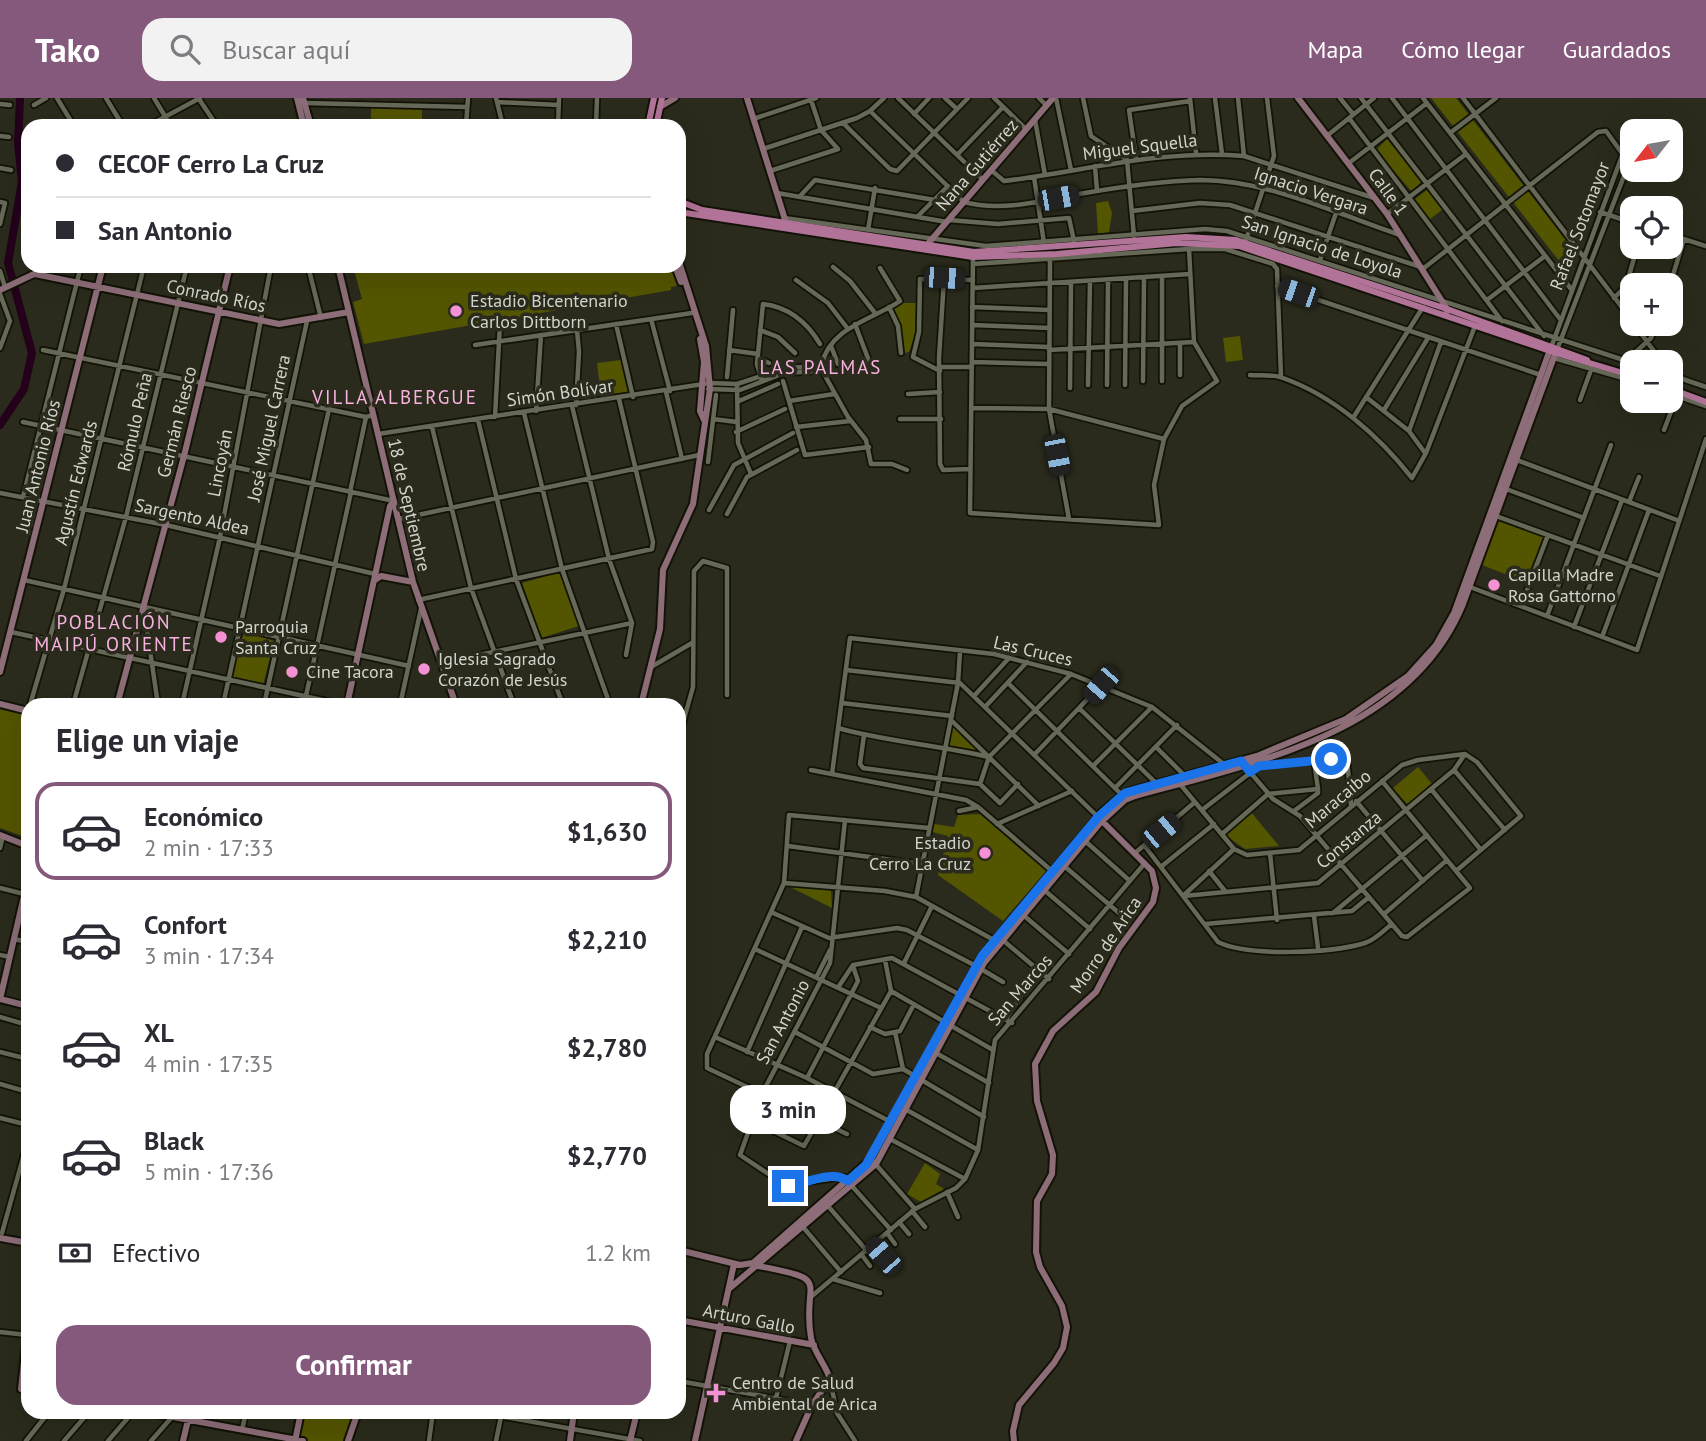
<!DOCTYPE html>
<html lang="es">
<meta charset="utf-8">
<style>
body{margin:0;font-family:"PT Sans",sans-serif;background:#f2f2f3;color:#2b2b33;height:100vh;display:flex;flex-direction:column;font-size:26px;white-space:nowrap}
*{box-sizing:border-box;margin:0}
p{font-size:23px;color:#7c7c81}
.icon{flex:none;width:38px;height:38px;fill:none;stroke:currentColor;stroke-width:2;stroke-linecap:round;stroke-linejoin:round}
.map{position:relative;flex:1;overflow:hidden}
.details{position:absolute;left:21px;top:600px;width:665px;height:721px;display:flex;flex-direction:column;background:#fff;border-radius:21px;box-shadow:0 7px 28px #0002}
.details>*{flex:none}
.hud{position:absolute;left:21px;top:21px;width:665px;height:154px;border-radius:21px;box-shadow:0 7px 28px #0002;display:grid;align-content:center;height:154px;padding:0 35px;background:#fff}
.needle{width:46px;rotate:239deg}
.buttons{position:absolute;left:1620px;top:21px;display:grid;gap:14px}
.buttons a{display:grid;place-items:center;width:63px;height:63px;border-radius:14px;background:#fff;box-shadow:0 7px 28px #0002;font-size:35px}
.end{position:absolute;width:32px;height:32px;margin:-16px;border:9px solid #1a73e8;background:#fff;box-shadow:0 0 0 4px #fff}
.from{border-radius:50%}
.bubble{position:absolute;height:49px;border-radius:21px;background:#fff;box-shadow:0 7px 28px #0002;font-size:23px;font-weight:600;line-height:49px;text-align:center}
.car{position:absolute;width:21px;height:42px;margin:-21px -10px;border-radius:9px;box-shadow:0 0 5px 2px #0007;background:linear-gradient(#222 24%,#8ab4d8 0 40%,#222 0 76%,#8ab4d8 0 86%,#222 0)}
.hud b{display:flex;align-items:center;gap:24px;height:66px;font-size:26px}
.hud b+b{border-top:2px solid #e1e1e2}
.hud i{width:18px;height:18px;background:#2b2b33}
ul{padding:0;list-style:none}
li{display:flex;align-items:center;gap:21px;height:98px;margin:0 14px 10px;padding:0 21px;border:4px solid transparent;border-radius:21px}
li div{flex:1}
li b{display:block;font-size:26px}
li em{font-style:normal;font-weight:600}
li.current{border-color:#85597b}
li>.icon{width:63px;height:63px;stroke-width:1.5}
h2{padding:0 35px;font-size:32px;line-height:84px}
.pay{display:flex;align-items:center;gap:18px;height:77px;padding:0 35px;font-size:26px}
.pay p{margin-inline-start:auto}
.button{display:flex;gap:14px;margin-top:auto;padding:14px 35px}
.button a{flex:1;height:80px;border-radius:21px;background:#85597b;color:#fff;font-size:28px;font-weight:600;line-height:80px;text-align:center}
header{display:flex;align-items:center;gap:42px;box-sizing:border-box;height:98px;padding:0 35px;background:#85597b;color:#fff}
header strong{font-size:33px}
nav{display:flex;gap:38px;margin-inline-start:auto;font-size:24px}
.search{width:490px;height:63px;background:#f2f2f3;display:flex;align-items:center;gap:18px;box-sizing:border-box;padding:0 24px;border-radius:21px;color:#7c7c81;font-size:26px}
.map>svg:first-child{display:block}
.green{fill:#545500}
.lines{fill:none;stroke-linecap:round;stroke-linejoin:round}
.river{stroke:#24001b;stroke-width:8}
.street-casing{stroke:#121306;stroke-width:8}
.secondary-casing{stroke:#121306;stroke-width:10}
.primary-casing{stroke:#121306;stroke-width:10}
.street{stroke:#666858;stroke-width:4.5}
.secondary{stroke:#8c6d78;stroke-width:6}
.primary{stroke:#b27398;stroke-width:6}
.route{stroke:#1a73e8;stroke-width:9}
.poi-dot{fill:#f491d4;stroke:#2a2b1c;stroke-width:2.5}
.labels{text-anchor:middle;stroke-width:7;stroke-linejoin:round;paint-order:stroke}
.street-label{font-size:18px;fill:#d3d4cb;stroke:#2a2b1c}
.poi-label{font-size:18px;fill:#d3d4cb;stroke:#2a2b1c;text-anchor:start}
.neighbourhood-label{font-size:19px;letter-spacing:2px;fill:#f8b2e0;stroke:#2a2b1c}
</style>
<header>
<strong>Tako</strong>
<div class="search"><svg class="icon" aria-label="search" viewBox="0 0 24 24"><circle cx="10" cy="10" r="6"/><path d="M15 15l6 6"/></svg>Buscar aquí</div>
<nav><a>Mapa</a><a>Cómo llegar</a><a>Guardados</a></nav>
</header>
<div class="map">
<svg width="1706" height="1343" viewBox="0 0 1706 1343">
<rect width="100%" height="100%" fill="#2a2b1c"/>
<path class="green" d="M1431 0H1456L1578 158 1571 178Z
M371 9 422 10V28H371Z
M1387 41 1422 83 1412 94 1376 52Z
M1428 91 1443 111 1429 122 1414 102Z
M1108 103 1112 115 1109 134 1098 136 1096 105Z
M353 168H671L677 188 671 189V192L364 246 353 204 362 201Z
M903 205H918L915 237 909 254 905 255 893 209Z
M1240 238 1243 262 1226 264 1223 240Z
M621 262 630 294 601 297 597 265Z
M1499 420 1545 438 1528 485 1482 467Z
M557 475 562 477 579 528 541 540 522 485Z
M244 534 274 543 263 587 234 580 232 576Z
M0 608 28 614V740L0 730Z
M952 625 983 655 948 647Z
M1418 669 1433 687 1408 707 1393 690Z
M1251 714 1279 748 1245 751 1225 737Z
M981 716 1047 772 1003 823 938 777 948 738 932 734 934 726 954 729 958 717Z
M788 788 831 791 832 810Z
M925 1065 940 1076 936 1086 944 1091 921 1104 907 1096Z
M304 1314H354L344 1343H298Z"/>
<g class="lines">
<path class="river" d="M0 327 24 291 32 255 8 165 22 84 18 45 20 0"/>
<g class="street-casing">
<path id="street" d="M57 0 74 28
M106 0 123 28
M154 0 171 28
M496 0 503 28
M898 0 983 82
M945 0 957 11
M994 0 1026 31
M1039 0 1046 7
M1056 0 1071 72
M1083 0 1091 38 1127 62
M1190 0 1196 55
M1215 0 1222 56
M1238 0 1244 58
M1340 0 1353 16
M1361 0 1544 238
M1392 0 1560 221
M1423 0 1571 191
M1463 0 1633 224
M199 1 217 28
M497 4 559 7
M305 5 467 9
M0 6 10 7
M34 7 46 0
M870 13 964 104C1001 114 1042 103 1079 96 1119 89 1161 83 1201 82 1268 82 1337 116 1400 137
M914 16 929 0
M1349 20 1502 223
M753 21 816 0
M1035 22 1045 77
M843 25 890 71 897 73 968 0
M148 28 200 0
M466 28 468 0
M558 28 559 0
M596 28 597 0
M1450 35 1496 0
M1328 37 1374 0
M0 38 9 39
M763 51 857 20 870 13 884 0
M957 57 1003 9
M1136 60 1129 12 1190 3
M1127 62 1134 138
M1349 65 1427 5
M1095 68 1097 93
M0 70 11 72
M991 72 1004 83C1085 73 1162 51 1244 58L1374 100
M770 73 838 51 821 32 811 2
M1034 79 1044 145
M777 95 947 124
M801 97 815 82 935 102
M0 104 5 105 0 126
M1132 113 1200 105 1230 107 1424 170 1598 34 1606 33 1629 65 1558 249
M1600 114 1633 125
M1387 116 1466 56
M919 117 948 88
M784 120 986 148 1205 131 1227 133 1633 265
M949 122 998 126 1069 120 1074 143
M868 132 875 90
M1671 137 1706 148
M1244 148 1274 58 1267 0
M973 158 970 415 1159 427 1154 387 1164 341 1182 308 1217 283 1194 244 1189 151
M1050 162 1049 311 1069 421
M1320 162 1336 115
M973 166 1189 151H1225L1273 166 1277 171 1281 279
M308 168 321 220
M833 169 850 183 875 215
M0 173 5 189
M944 181 939 260 940 366 943 372 970 371
M796 182 828 205 848 231
M1670 187 1684 141
M1277 188 1541 277
M973 190 1190 176
M0 196 10 223 0 250
M1614 200 1626 188 1635 157 1628 153
M1487 202 1545 158
M889 209 898 228 901 255
M972 209 1050 212
M651 221 670 293
M616 226 633 299
M855 226 869 263
M1634 226 1662 264
M972 227 1050 230
M760 232 778 239 795 255
M1180 245V277
M972 246 1049 249
M475 247 692 215
M1552 247 1623 55
M831 248 838 266
M43 252 366 319 373 317
M729 252 758 256
M1049 252 1194 244
M758 260 769 265
M1554 260 1633 283
M1627 262 1651 240 1657 226
M972 264 1049 266
M822 266C830 229 874 221 900 203L880 170
M818 270a4 4 0 1 1 8 0a4 4 0 1 1-8 0Z
M940 269H972
M940 273 913 259 919 234 920 181 973 182
M823 274 848 319 866 342 871 366H892L907 372
M1250 277C1260 278 1273 276 1283 280 1334 298 1379 338 1412 380L1426 355 1475 228
M1671 277 1706 289
M727 279 733 212
M762 283 757 266 763 206C788 209 807 224 820 246
M783 283 805 357 869 349
M1143 283 1144 179
M1162 283V178
M737 286 738 345 751 376
M1088 287 1090 183
M1107 287 1108 182
M1125 287 1126 181
M1070 290 1071 184
M708 291 740 292 784 275 819 273
M666 294 682 361
M908 296 940 294
M1671 296 1706 308
M1366 299 1409 333 1425 355
M1580 302 1592 269
M739 303 778 286
M789 303 834 296
M576 307 579 254 577 232
M572 308 609 461 632 525 626 557
M971 310 1049 311 1164 341
M1384 312 1428 240
M536 313 541 237
M524 315 562 471 610 607
M495 319 500 225
M1353 320 1423 209
M713 321 737 324
M900 321H941
M478 322 516 481 563 607
M23 324 394 403
M432 329 471 490 514 607
M796 329 850 323
M1664 332 1677 298
M1409 333 1441 244
M736 334 785 311
M378 336 710 285 737 286 786 270 819 268
M1514 361 1677 422
M708 364 716 297
M1506 391 1584 420
M350 394 366 319
M0 395 166 427 375 476
M23 399 81 168
M1629 404 1639 379
M709 412 734 367 793 335
M727 416 747 379 797 352
M1496 418 1660 478
M399 421 699 357
M24 482 409 568
M1470 489 1637 552 1706 341
M418 502 652 451 653 444 619 301
M1521 508 1548 437
M144 511 158 607
M1547 518 1611 347
M1574 529 1622 402
M11 534 345 607
M1602 539 1649 412
M441 565 632 525
M651 569 692 545
M846 572 960 585 1098 719
M1008 585 1122 697
M974 598 1009 560
M842 605 952 618
M30 607 64 491 144 168
M73 607 126 419 187 168
M182 607 220 439 271 168
M223 607 307 223
M264 607 329 311
M304 607 351 394
M400 607 421 511
M985 609 1027 564
M1080 611 1156 685
M952 623 1039 708
M838 630C888 644 939 647 989 659
M864 637 860 666 863 670 980 686 1000 705 1018 686
M679 639 693 589 694 473 703 463 727 470V597
M1156 649 1185 678
M1034 657 1101 587
M1314 663 1318 691
M1244 667 1273 701 1300 718 1402 838 1407 839 1470 790 1382 683
M1093 668 1152 609
M811 672 966 702 978 709 1052 773
M1454 672 1505 732
M832 676 850 540 994 556 1071 576 1152 609 1225 667
M980 686 989 659 1071 576
M1180 686 1234 751 1247 757 1299 752 1402 667 1418 662 1465 656
M1115 690 1177 627
M1431 691 1481 752
M1356 703 1423 783
M1202 712 1259 668 1347 660 1351 707
M959 713 978 709
M1294 713 1318 695V691
M845 722 830 865 762 996 740 1057 785 1087 844 1079 891 1132
M997 726 1072 693
M1222 736 1268 696 1318 691
M1084 742 1130 783
M1144 747 1218 844C1249 859 1332 855 1365 845 1375 842 1384 832 1392 826
M788 748 922 766
M0 750 3 738
M1135 755 1195 704
M1270 755 1277 822
M1063 767 1126 821
M1162 768 1214 726
M1209 773 1225 793
M1456 773 1521 718 1477 664 1465 656
M784 785 885 793 916 799 992 841 1005 844 1049 881
M0 790 28 797
M1043 791 1090 831
M1184 797 1234 751
M1184 798 1318 785 1454 672 1465 656
M916 799 958 585 960 553
M771 814 829 840 897 830 907 832 976 868
M1333 815 1427 737
M1022 816 1069 856
M1384 816 1447 762
M1314 818 1318 850
M1205 826 1352 813 1369 799
M14 841 28 844
M755 851 881 910
M0 857 10 859
M904 865 932 808
M981 871 1003 884
M817 878 830 852
M839 888 853 867 892 860 1012 925
M891 893 993 952
M0 919 28 927
M1006 921 1038 872
M870 929 885 936 900 933 914 906
M795 934 873 976 903 971 984 1019
M895 934 903 971
M715 939 807 980 891 1024
M0 954 28 961
M747 954 802 829
M936 955 989 985
M807 980 858 883 853 868
M0 986 28 994
M769 998 761 1020 763 1028 804 1048 891 893 885 862
M905 1011 978 1052
M0 1020 28 1027
M847 1036 707 970V956L784 785 789 717 929 730
M890 1041 965 1081
M871 1061 915 1111
M947 1094 958 1119
M828 1108 867 1153
M912 1113 925 1129
M899 1124 909 1136
M803 1129 841 1174
M2 1135 28 1042
M887 1135 895 1146
M874 1147 883 1158
M862 1157 870 1168
M833 1181 880 1195
M812 1198 915 1111 956 1090 965 1081 978 1052 995 942 1145 765
M0 1234 27 1237
M830 1282 837 1315 855 1343
M679 1283 812 1307
M776 1300 790 1243
M477 1314 640 1343
M242 1332 246 1314
M26 1343 49 1314
M64 1343 89 1314
M108 1343 133 1314
M151 1343 172 1319
M429 1343 433 1314
M496 1343 502 1314"/>
</g>
<g class="secondary-casing">
<path id="secondary" d="M297 0 304 28
M303 0 311 28
M747 0 787 128
M1298 0 1387 116 1447 211 1446 217
M660 9 675 0
M926 148 1053 0
M338 168 413 484 456 607
M675 168 681 184
M35 176 279 226 349 214
M0 192 51 168
M700 241 704 264 700 313 704 322
M375 482 381 478 413 484
M0 574 103 168
M0 606 28 613
M117 607 184 358 230 168
M347 607 390 408 394 403
M641 607 660 531 663 472 693 406 710 291 706 248 679 164
M0 737 28 748
M0 901 28 781
M0 901 28 908
M0 1140 28 1145
M679 1152 740 1167 753 1165 871 1061 982 858 1102 714 1127 694 1257 658 1346 621 1408 578 1436 547 1454 515 1551 249
M758 1168C836 1182 801 1182 811 1240 814 1255 826 1267 830 1281L812 1307 796 1343
M730 1190 876 1066 984 865 1100 725 1125 702 1135 698C1255 665 1410 635 1463 506L1557 251
M679 1222 814 1247
M28 1228 21 1291 28 1293
M146 1314 303 1343
M183 1343 190 1314
M295 1343 301 1314
M348 1343 358 1314
M570 1343 574 1314
M630 1343 637 1314
M695 1343 734 1166
M1014 1343 1013 1333 1019 1307 1054 1265 1063 1250 1067 1229 1062 1208 1040 1169 1036 1154 1037 1103 1052 1076 1053 1057 1037 1003 1035 966 1053 933 1096 894 1119 850 1153 804 1156 790 1152 773 1101 722"/>
</g>
<g class="primary-casing">
<path id="primary" d="M648 28 654 0
M656 28 662 0
M679 103 702 112 974 154 1186 139 1236 142 1447 211 1587 262
M679 114 973 159 1057 156 1177 145 1239 148 1556 255 1633 278
M1671 291 1706 304"/>
</g>
<use href="#street" class="street"/>
<use href="#secondary" class="secondary"/>
<use href="#primary" class="primary"/>
</g>
<g class="lines">
<path class="route" d="M788 1088C805 1086 833 1071 848 1083L866 1067 982 858 1098 719 1125 695 1241 663 1250 674 1259 668 1331 661"/>
</g>
<g class="poi-dot">
<circle cx="456" cy="213" r="7"/>
<circle cx="1494" cy="487" r="7"/>
<circle cx="221" cy="539" r="7"/>
<circle cx="424" cy="571" r="7"/>
<circle cx="292" cy="574" r="7"/>
<circle cx="985" cy="755" r="7"/>
<path d="M712.5 1284.5h7v7h7v7h-7v7h-7v-7h-7v-7h7z"/>
</g>
<g class="labels">
<g class="street-label">
<text transform="translate(1140 49) rotate(-7)" y="6">Miguel Squella</text>
<text transform="translate(977 67) rotate(-49)" y="6">Nana Gutiérrez</text>
<text transform="translate(1311 93) rotate(18)" y="6">Ignacio Vergara</text>
<text transform="translate(1388 94) rotate(54)" y="6">Calle 1</text>
<text transform="translate(1580 128) rotate(-69)" y="6">Rafael Sotomayor</text>
<text transform="translate(1322 149) rotate(18)" y="6">San Ignacio de Loyola</text>
<text transform="translate(216 198) rotate(12)" y="6">Conrado Ríos</text>
<text transform="translate(560 295) rotate(-8)" y="6">Simón Bolívar</text>
<text transform="translate(135 324) rotate(-77)" y="6">Rómulo Peña</text>
<text transform="translate(177 324) rotate(-76)" y="6">Germán Riesco</text>
<text transform="translate(269 330) rotate(-78)" y="6">José Miguel Carrera</text>
<text transform="translate(220 365) rotate(-79)" y="6">Lincoyán</text>
<text transform="translate(38 368) rotate(-76)" y="6">Juan Antonio Ríos</text>
<text transform="translate(76 385) rotate(-76)" y="6">Agustín Edwards</text>
<text transform="translate(409 407) rotate(77)" y="6">18 de Septiembre</text>
<text transform="translate(192 419) rotate(12)" y="6">Sargento Aldea</text>
<text transform="translate(1033 553) rotate(13)" y="6">Las Cruces</text>
<text transform="translate(1338 701) rotate(-40)" y="6">Maracaibo</text>
<text transform="translate(1349 742) rotate(-40)" y="6">Constanza</text>
<text transform="translate(1106 847) rotate(-56)" y="6">Morro de Arica</text>
<text transform="translate(1020 892) rotate(-49)" y="6">San Marcos</text>
<text transform="translate(783 924) rotate(-62)" y="6">San Antonio</text>
<text transform="translate(749 1221) rotate(11)" y="6">Arturo Gallo</text>
</g>
<g class="poi-label">
<text x="470" y="209">Estadio Bicentenario<tspan x="470" dy="21">Carlos Dittborn</tspan></text>
<text x="1508" y="483">Capilla Madre<tspan x="1508" dy="21">Rosa Gattorno</tspan></text>
<text x="235" y="535">Parroquia<tspan x="235" dy="21">Santa Cruz</tspan></text>
<text x="438" y="567">Iglesia Sagrado<tspan x="438" dy="21">Corazón de Jesús</tspan></text>
<text x="306" y="580">Cine Tacora</text>
<text x="971" y="751" text-anchor="end">Estadio<tspan x="971" dy="21">Cerro La Cruz</tspan></text>
<text x="732" y="1291">Centro de Salud<tspan x="732" dy="21">Ambiental de Arica</tspan></text>
</g>
<g class="neighbourhood-label">
<text x="821" y="276">LAS PALMAS</text>
<text x="395" y="306">VILLA ALBERGUE</text>
<text x="114" y="531">POBLACIÓN<tspan x="114" dy="22">MAIPÚ ORIENTE</tspan></text>
</g>
</g>
</svg>
<div class="buttons">
<a><svg class="needle" viewBox="-14 -14 28 28"><path d="M0-13l5 13h-10z" fill="#e53935"/><path d="M0 13l5-13h-10z" fill="#7c7c81"/></svg></a>
<a><svg class="icon" aria-label="locate" viewBox="0 0 24 24"><circle cx="12" cy="12" r="6"/><path d="M12 2v4M12 18v4M2 12h4M18 12h4"/></svg></a>
<a>+</a>
<a>−</a>
</div>
<i class="end from" style="left:1331px;top:661px"></i>
<i class="end" style="left:788px;top:1088px"></i>
<div class="bubble" style="left:730px;top:987px;width:116px">3 min</div>
<i class="car" style="left:1058px;top:100px;rotate:80deg"></i>
<i class="car" style="left:944px;top:180px;rotate:93deg"></i>
<i class="car" style="left:1298px;top:195px;rotate:289deg"></i>
<i class="car" style="left:1057px;top:357px;rotate:169deg"></i>
<i class="car" style="left:1101px;top:587px;rotate:221deg"></i>
<i class="car" style="left:1161px;top:733px;rotate:50deg"></i>
<i class="car" style="left:883px;top:1158px;rotate:319deg"></i>
<div class="hud">
<b><i class="from"></i>CECOF Cerro La Cruz</b>
<b><i></i>San Antonio</b>
</div>
<section class="details">
<h2>Elige un viaje</h2>
<ul>
<li class="current"><svg class="icon" aria-label="car" viewBox="0 0 24 24"><path d="M5 17H2v-5l4-1 3-4h7l3 4 3 1v5h-3M9 17h6M6 11h13"/><circle cx="7" cy="17" r="2"/><circle cx="17" cy="17" r="2"/></svg><div><b>Económico</b><p>2 min · 17:33</p></div><em>$1,630</em></li>
<li><svg class="icon" aria-label="car" viewBox="0 0 24 24"><path d="M5 17H2v-5l4-1 3-4h7l3 4 3 1v5h-3M9 17h6M6 11h13"/><circle cx="7" cy="17" r="2"/><circle cx="17" cy="17" r="2"/></svg><div><b>Confort</b><p>3 min · 17:34</p></div><em>$2,210</em></li>
<li><svg class="icon" aria-label="car" viewBox="0 0 24 24"><path d="M5 17H2v-5l4-1 3-4h7l3 4 3 1v5h-3M9 17h6M6 11h13"/><circle cx="7" cy="17" r="2"/><circle cx="17" cy="17" r="2"/></svg><div><b>XL</b><p>4 min · 17:35</p></div><em>$2,780</em></li>
<li><svg class="icon" aria-label="car" viewBox="0 0 24 24"><path d="M5 17H2v-5l4-1 3-4h7l3 4 3 1v5h-3M9 17h6M6 11h13"/><circle cx="7" cy="17" r="2"/><circle cx="17" cy="17" r="2"/></svg><div><b>Black</b><p>5 min · 17:36</p></div><em>$2,770</em></li>
</ul>
<div class="pay"><svg class="icon" aria-label="cash" viewBox="0 0 24 24"><path d="M3 7h18v10H3z"/><circle cx="12" cy="12" r="2"/></svg>Efectivo<p>1.2 km</p></div>
<div class="button"><a>Confirmar</a></div>
</section>
</div>
